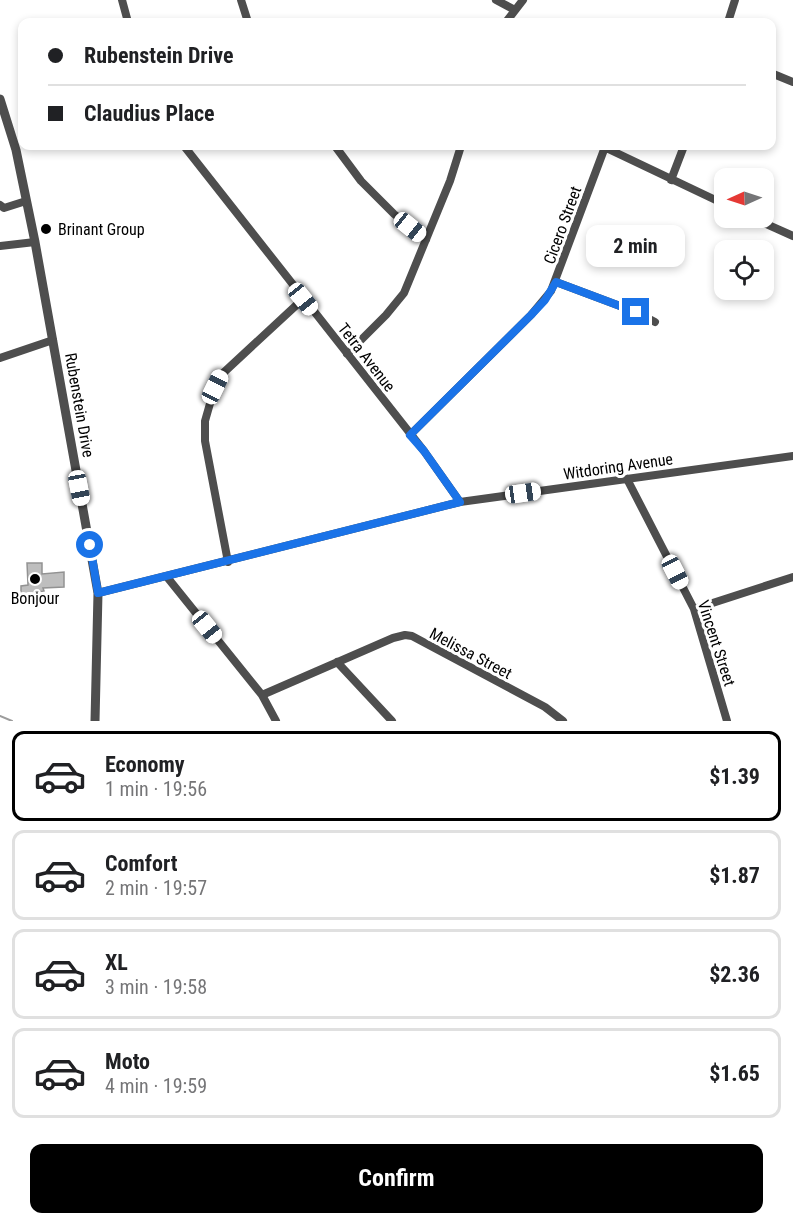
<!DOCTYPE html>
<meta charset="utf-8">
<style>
body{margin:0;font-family:"Roboto Condensed",sans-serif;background:#f6f6f6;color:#202124;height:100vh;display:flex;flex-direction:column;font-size:22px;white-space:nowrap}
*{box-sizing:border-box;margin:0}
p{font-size:20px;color:#757577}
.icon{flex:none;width:33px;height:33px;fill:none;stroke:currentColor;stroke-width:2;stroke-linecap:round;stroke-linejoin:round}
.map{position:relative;height:721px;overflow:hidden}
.side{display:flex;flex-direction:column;background:#fff;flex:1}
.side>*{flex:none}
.banner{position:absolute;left:18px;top:18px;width:758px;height:132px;border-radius:12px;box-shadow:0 3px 9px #0003;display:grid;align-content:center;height:132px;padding:0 30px;background:#fff}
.needle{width:39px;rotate:267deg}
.tools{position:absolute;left:714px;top:168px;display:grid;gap:12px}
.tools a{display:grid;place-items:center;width:60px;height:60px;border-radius:12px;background:#fff;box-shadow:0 3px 9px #0003;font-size:30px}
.end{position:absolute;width:27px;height:27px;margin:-14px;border:8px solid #1a73e8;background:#fff;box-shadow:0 0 0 3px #fff}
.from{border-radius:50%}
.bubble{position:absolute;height:42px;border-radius:12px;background:#fff;box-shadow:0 3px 9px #0003;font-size:20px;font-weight:700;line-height:42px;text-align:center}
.car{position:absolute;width:18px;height:36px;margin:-18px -9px;border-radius:8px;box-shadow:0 0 4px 2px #0007;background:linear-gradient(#fff 24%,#345 0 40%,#fff 0 76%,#345 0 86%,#fff 0)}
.banner b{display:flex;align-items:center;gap:21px;height:57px;font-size:22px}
.banner b+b{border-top:2px solid #e0e0e0}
.banner i{width:15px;height:15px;background:#202124}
ul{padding:10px 0 0;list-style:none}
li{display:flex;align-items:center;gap:18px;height:90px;margin:0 12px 9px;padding:0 18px;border:3px solid #e0e0e0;border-radius:12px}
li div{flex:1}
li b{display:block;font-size:22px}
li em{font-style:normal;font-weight:700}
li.on{border-color:#000}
li>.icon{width:54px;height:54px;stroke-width:1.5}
.cta{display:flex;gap:12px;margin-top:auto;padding:12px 30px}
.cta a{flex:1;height:69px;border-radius:12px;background:#000;color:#fff;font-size:24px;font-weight:700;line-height:69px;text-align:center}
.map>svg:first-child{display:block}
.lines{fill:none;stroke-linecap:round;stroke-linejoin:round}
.stream{stroke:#9c9c9c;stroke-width:2}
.building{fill:#bebebe;stroke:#929292;stroke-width:1.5}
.minor{stroke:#4e4e4e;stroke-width:8}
.tertiary{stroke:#4e4e4e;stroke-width:9}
.route{stroke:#1a73e8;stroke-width:8}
.poi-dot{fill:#000;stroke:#fff;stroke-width:2}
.labels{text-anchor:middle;stroke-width:6;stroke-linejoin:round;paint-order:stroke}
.street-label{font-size:16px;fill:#000;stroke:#fff}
.poi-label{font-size:16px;fill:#000;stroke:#fff;text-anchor:start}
</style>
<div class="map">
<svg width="793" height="721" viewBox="0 0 793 721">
<rect width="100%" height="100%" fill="#fff"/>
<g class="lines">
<path class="stream" d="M0 716 12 721"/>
</g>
<path class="building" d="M27 563H42V574L64 572V587L43 588 44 591 21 595V586L28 585Z"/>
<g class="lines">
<path class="minor" d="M122 0 128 22
M241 0 248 22
M496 0 515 10
M506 22 523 0
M728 22 735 0
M771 73 793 82
M184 146 424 451 460 502
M335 146 361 181 394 214 426 240
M602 146 724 204
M671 180 684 146
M0 205 4 208 26 201
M753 218 793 236
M0 246 35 242
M556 282 636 312 655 322
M347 354 386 315 404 293 450 181 461 146
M0 358 53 340
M410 435 531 315 551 291 605 147
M627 479 694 609 727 721
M228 562 205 441V421L215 386 221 375 303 299
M167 577 262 695 276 721
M98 593 460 502 793 456
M694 609 793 577
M337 662 392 721
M262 695 393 638 405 635 412 636 545 707 563 721"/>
<path class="tertiary" d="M0 99 16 150 35 242 98 593 95 721"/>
</g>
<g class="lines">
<path class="route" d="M90 545 98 593 460 502 424 451 410 435 531 315 545 300 556 282 636 312"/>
</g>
<g class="poi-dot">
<circle cx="46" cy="229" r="6"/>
<circle cx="35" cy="579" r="6"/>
</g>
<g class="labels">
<g class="street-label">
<text transform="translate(562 225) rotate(-70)" y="6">Cicero Street</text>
<text transform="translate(367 357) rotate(52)" y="6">Tetra Avenue</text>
<text transform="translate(80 405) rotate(80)" y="6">Rubenstein Drive</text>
<text transform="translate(618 466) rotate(-8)" y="6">Witdoring Avenue</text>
<text transform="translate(717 643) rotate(72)" y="6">Vincent Street</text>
<text transform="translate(471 653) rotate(28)" y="6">Melissa Street</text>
</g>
<g class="poi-label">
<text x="58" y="235">Brinant Group</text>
<text x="35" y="604" text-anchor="middle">Bonjour</text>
</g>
</g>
</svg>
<div class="tools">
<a><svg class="needle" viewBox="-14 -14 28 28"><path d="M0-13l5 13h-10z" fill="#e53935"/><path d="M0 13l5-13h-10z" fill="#757577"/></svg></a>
<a><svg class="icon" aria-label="locate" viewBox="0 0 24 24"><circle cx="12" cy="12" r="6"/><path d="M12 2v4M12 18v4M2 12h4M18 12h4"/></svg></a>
</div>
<i class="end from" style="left:90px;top:545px"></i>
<i class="end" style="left:636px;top:312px"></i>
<div class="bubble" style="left:586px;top:225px;width:99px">2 min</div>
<i class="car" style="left:410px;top:227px;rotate:129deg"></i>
<i class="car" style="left:303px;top:299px;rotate:141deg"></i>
<i class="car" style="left:215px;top:387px;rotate:26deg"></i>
<i class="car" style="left:79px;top:488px;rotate:169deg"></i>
<i class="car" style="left:523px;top:493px;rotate:82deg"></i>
<i class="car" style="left:675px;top:572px;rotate:153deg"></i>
<i class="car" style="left:207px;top:627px;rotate:141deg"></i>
<div class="banner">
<b><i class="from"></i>Rubenstein Drive</b>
<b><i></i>Claudius Place</b>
</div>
</div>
<section class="side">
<ul>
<li class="on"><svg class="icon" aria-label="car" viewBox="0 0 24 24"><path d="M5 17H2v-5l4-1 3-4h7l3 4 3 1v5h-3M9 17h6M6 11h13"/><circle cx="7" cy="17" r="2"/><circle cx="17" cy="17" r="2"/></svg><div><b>Economy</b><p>1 min · 19:56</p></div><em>$1.39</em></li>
<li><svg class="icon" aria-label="car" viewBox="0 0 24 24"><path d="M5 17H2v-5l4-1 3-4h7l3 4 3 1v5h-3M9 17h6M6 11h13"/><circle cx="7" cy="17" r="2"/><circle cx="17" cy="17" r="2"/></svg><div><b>Comfort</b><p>2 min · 19:57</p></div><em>$1.87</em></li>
<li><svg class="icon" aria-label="car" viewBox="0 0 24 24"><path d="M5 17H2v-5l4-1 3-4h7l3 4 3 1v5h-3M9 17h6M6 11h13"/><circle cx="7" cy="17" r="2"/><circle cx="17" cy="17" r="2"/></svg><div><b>XL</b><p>3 min · 19:58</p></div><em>$2.36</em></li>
<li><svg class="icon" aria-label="car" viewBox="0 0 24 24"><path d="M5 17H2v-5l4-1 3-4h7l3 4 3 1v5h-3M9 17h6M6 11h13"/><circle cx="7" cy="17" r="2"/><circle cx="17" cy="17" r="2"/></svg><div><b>Moto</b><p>4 min · 19:59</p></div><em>$1.65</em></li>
</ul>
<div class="cta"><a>Confirm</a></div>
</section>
